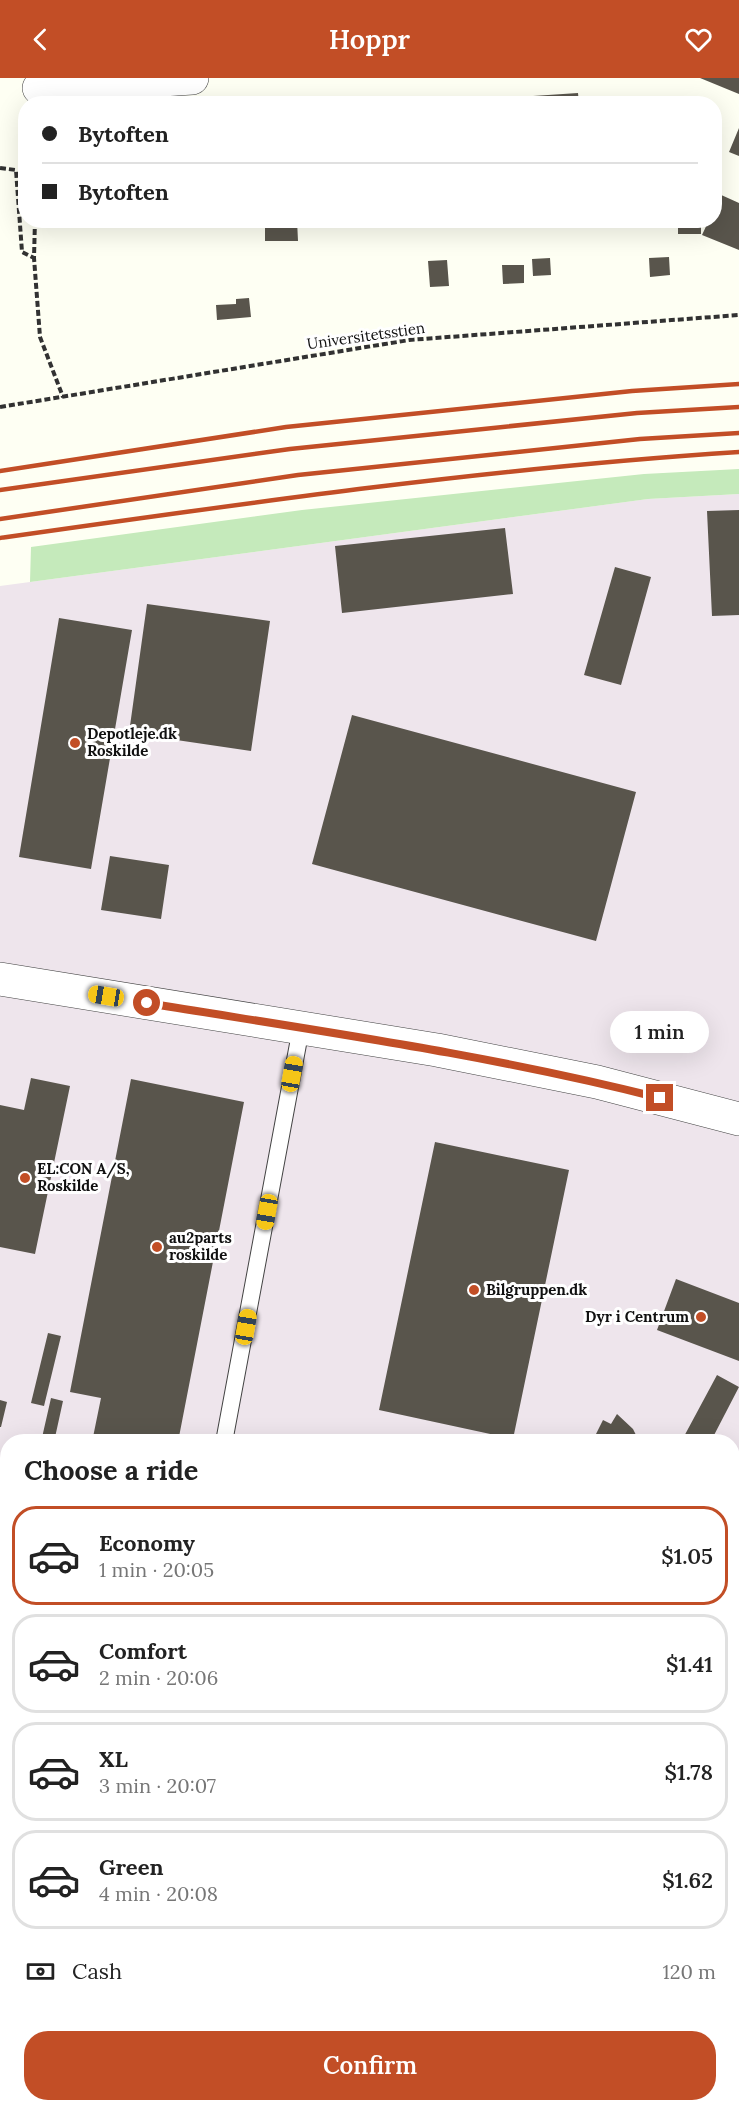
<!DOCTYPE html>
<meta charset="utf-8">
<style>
body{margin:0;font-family:Lora,serif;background:#f2f2f2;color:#222;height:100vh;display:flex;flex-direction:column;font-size:22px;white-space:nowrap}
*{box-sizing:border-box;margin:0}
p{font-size:20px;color:#767676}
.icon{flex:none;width:33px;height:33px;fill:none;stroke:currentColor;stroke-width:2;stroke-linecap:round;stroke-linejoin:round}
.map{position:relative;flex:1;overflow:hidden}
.panel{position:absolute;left:0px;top:1356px;width:740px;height:678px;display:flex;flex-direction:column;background:#fff;border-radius:24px 24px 0 0;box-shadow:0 6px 24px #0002}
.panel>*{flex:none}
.top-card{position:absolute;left:18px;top:18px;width:704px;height:132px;border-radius:24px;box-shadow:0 6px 24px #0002;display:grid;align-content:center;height:132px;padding:0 24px;background:#fff}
.end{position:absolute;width:27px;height:27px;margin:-14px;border:8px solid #c24e26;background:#fff;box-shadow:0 0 0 3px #fff}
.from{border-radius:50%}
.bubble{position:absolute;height:42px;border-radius:21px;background:#fff;box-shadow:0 6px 24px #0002;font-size:20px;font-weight:600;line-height:42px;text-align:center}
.car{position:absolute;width:18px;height:36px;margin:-18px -9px;border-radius:8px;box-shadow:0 0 4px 2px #0007;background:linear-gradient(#f5c518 24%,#345 0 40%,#f5c518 0 76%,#345 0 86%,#f5c518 0)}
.top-card b{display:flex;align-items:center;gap:21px;height:57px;font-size:22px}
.top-card b+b{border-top:2px solid #e0e0e0}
.top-card i{width:15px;height:15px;background:#222}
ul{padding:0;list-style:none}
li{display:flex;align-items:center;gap:18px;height:99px;margin:0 12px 9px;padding:0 12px;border:3px solid #e0e0e0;border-radius:24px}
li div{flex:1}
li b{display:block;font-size:22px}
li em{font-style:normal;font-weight:600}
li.on{border-color:#c24e26}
li>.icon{width:54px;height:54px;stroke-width:1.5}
h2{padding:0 24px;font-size:27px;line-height:72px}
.pay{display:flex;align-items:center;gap:15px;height:66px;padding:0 24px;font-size:22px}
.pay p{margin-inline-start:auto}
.cta{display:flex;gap:12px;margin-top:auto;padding:12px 24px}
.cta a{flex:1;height:69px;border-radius:24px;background:#c24e26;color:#fff;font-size:24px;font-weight:600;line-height:69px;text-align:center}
header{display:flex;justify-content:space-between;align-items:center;height:78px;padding:0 24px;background:#c24e26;color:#fff;font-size:27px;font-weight:600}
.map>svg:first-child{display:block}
.industrial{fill:#eee5ec}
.green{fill:#c5eabb}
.building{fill:#59554c}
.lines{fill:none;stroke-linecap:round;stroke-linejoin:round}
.lane-casing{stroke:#434343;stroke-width:18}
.street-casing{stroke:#434343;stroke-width:34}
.secondary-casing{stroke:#323232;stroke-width:34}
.path{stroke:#323232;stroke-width:4;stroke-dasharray:6 3;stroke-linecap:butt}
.lane{stroke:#fff;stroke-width:16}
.street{stroke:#fff;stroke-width:33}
.secondary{stroke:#efffae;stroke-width:33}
.rail{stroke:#c24e26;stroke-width:4.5}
.route{stroke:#c24e26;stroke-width:8}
.poi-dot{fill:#c24e26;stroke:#fff;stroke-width:2}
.labels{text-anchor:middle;stroke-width:6;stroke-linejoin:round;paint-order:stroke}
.street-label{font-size:15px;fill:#101010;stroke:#fff}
.poi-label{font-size:15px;font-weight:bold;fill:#101010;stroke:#fff;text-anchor:start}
</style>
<header><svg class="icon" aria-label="back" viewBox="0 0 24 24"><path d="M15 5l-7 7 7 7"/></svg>Hoppr<svg class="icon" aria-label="heart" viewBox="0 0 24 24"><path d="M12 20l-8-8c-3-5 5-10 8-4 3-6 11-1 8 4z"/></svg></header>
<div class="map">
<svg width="739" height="2034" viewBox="0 0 739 2034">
<rect width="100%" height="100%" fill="#fefff3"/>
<path class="industrial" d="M739 416V2005L732 2004V1364H8L7 1846 0 1844V508L648 421Z"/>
<path class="green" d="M739 391V416L648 421 30 504 31 469 302 432 644 396Z"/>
<path class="building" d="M700 0H739V16Z
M578 15 579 26H533V18Z
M502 19 503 26H461V22Z
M739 50V78L729 74Z
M719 116 739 125V172L702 157 709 142H714V129Z
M265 142H297L298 163H265Z
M678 142H701V156H678Z
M669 179 670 197 650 199 649 180Z
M550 180 551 197 533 198 532 181Z
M447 182 449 208 430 209 428 183Z
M502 187H524V205L503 206Z
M249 220 251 239 217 242 216 227 236 226V221Z
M739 432V537L712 538 707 433Z
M505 450 513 516 342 535 335 468Z
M615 489 651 499 621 607 584 597Z
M147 526 270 543 251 673 129 655Z
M59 540 132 552 91 791 19 779Z
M352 637 636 714 596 863 312 786Z
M110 778 169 787 161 841 101 832Z
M31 1000 70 1008 35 1176 0 1169V1027L24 1032Z
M131 1001 244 1024 178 1364H92L101 1320 70 1314Z
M435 1064 569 1092 513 1361 379 1332Z
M676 1201 739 1225V1283L657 1252Z
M48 1255 61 1258 44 1328 31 1325Z
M717 1297 739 1309 712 1361 717 1364H681Z
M51 1320 63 1323 54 1364H41Z
M0 1322 7 1324 1 1349H0Z
M617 1336 633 1351 638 1361 637 1364H592L603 1342 611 1346Z
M732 1372 739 1375 732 1387Z
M0 1456 6 1457 1 1479H0Z
M739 1460V1480L732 1476Z
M735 1870 739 1871V1982L732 1981V1884Z
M0 1968 8 1971V2026H25L22 2034H0Z
M192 2026H400L430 2033 190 2034Z"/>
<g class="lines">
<g class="lane-casing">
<path id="lane" d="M224 1364 301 950
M732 1410 739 1396
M485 2034 487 2026
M587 2034 588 2026"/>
</g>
<g class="street-casing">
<path id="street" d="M39 10 192 0
M0 901 437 972 597 1004 739 1041
M732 1567 739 1569"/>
</g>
<g class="secondary-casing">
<path id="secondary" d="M0 1884 8 1886
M637 2026 670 2034"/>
</g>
<path class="path" d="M0 90 16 92 22 174 34 180
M35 142 34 180 40 259 63 319
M0 329 409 262 739 237"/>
<use href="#lane" class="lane"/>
<use href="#street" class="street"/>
<use href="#secondary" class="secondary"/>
<path class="rail" d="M0 393 286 349 632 313 739 306
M0 412 290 371 637 335 739 329
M0 441 298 397 640 361 739 355
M0 460C246 425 491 390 739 374"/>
</g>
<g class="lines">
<path class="route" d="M147 925C319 953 491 977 660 1020"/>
</g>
<g class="poi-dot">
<circle cx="75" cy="665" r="6"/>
<circle cx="25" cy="1100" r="6"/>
<circle cx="157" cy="1169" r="6"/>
<circle cx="474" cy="1212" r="6"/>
<circle cx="701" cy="1239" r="6"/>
</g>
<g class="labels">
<g class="street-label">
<text transform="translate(366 258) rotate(-8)" y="5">Universitetsstien</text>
</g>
<g class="poi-label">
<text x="87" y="661">Depotleje.dk<tspan x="87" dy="17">Roskilde</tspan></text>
<text x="37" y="1096">EL:CON A/S,<tspan x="37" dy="17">Roskilde</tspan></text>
<text x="169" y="1165">au2parts<tspan x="169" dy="17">roskilde</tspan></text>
<text x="486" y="1217">Bilgruppen.dk</text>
<text x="689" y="1244" text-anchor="end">Dyr i Centrum</text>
</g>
</g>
</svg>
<i class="end from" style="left:147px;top:925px"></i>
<i class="end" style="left:660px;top:1020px"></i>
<div class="bubble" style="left:610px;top:933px;width:99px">1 min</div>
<i class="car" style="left:106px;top:918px;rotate:279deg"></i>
<i class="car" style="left:292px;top:996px;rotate:10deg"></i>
<i class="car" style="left:267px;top:1134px;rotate:190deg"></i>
<i class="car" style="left:246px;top:1249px;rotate:10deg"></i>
<div class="top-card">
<b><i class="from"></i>Bytoften</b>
<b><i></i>Bytoften</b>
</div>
<section class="panel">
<h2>Choose a ride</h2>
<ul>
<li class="on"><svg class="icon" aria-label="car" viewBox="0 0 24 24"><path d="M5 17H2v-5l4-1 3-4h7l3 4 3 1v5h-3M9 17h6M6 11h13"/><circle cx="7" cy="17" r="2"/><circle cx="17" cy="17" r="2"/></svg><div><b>Economy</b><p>1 min · 20:05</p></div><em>$1.05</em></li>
<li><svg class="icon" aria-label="car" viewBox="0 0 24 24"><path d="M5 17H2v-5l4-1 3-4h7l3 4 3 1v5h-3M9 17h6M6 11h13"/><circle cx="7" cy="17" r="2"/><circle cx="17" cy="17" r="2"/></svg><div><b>Comfort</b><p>2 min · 20:06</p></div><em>$1.41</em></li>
<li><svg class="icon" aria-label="car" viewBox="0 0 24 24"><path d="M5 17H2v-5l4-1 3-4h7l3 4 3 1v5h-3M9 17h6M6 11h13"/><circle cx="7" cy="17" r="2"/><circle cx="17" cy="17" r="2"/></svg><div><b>XL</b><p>3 min · 20:07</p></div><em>$1.78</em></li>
<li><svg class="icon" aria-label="car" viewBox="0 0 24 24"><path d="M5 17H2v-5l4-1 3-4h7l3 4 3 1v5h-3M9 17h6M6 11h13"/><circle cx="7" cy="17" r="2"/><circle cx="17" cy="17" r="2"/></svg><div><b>Green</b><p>4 min · 20:08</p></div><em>$1.62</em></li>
</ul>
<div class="pay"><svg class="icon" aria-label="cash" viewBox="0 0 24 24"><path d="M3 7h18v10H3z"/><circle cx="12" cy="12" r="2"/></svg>Cash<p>120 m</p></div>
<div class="cta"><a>Confirm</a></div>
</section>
</div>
